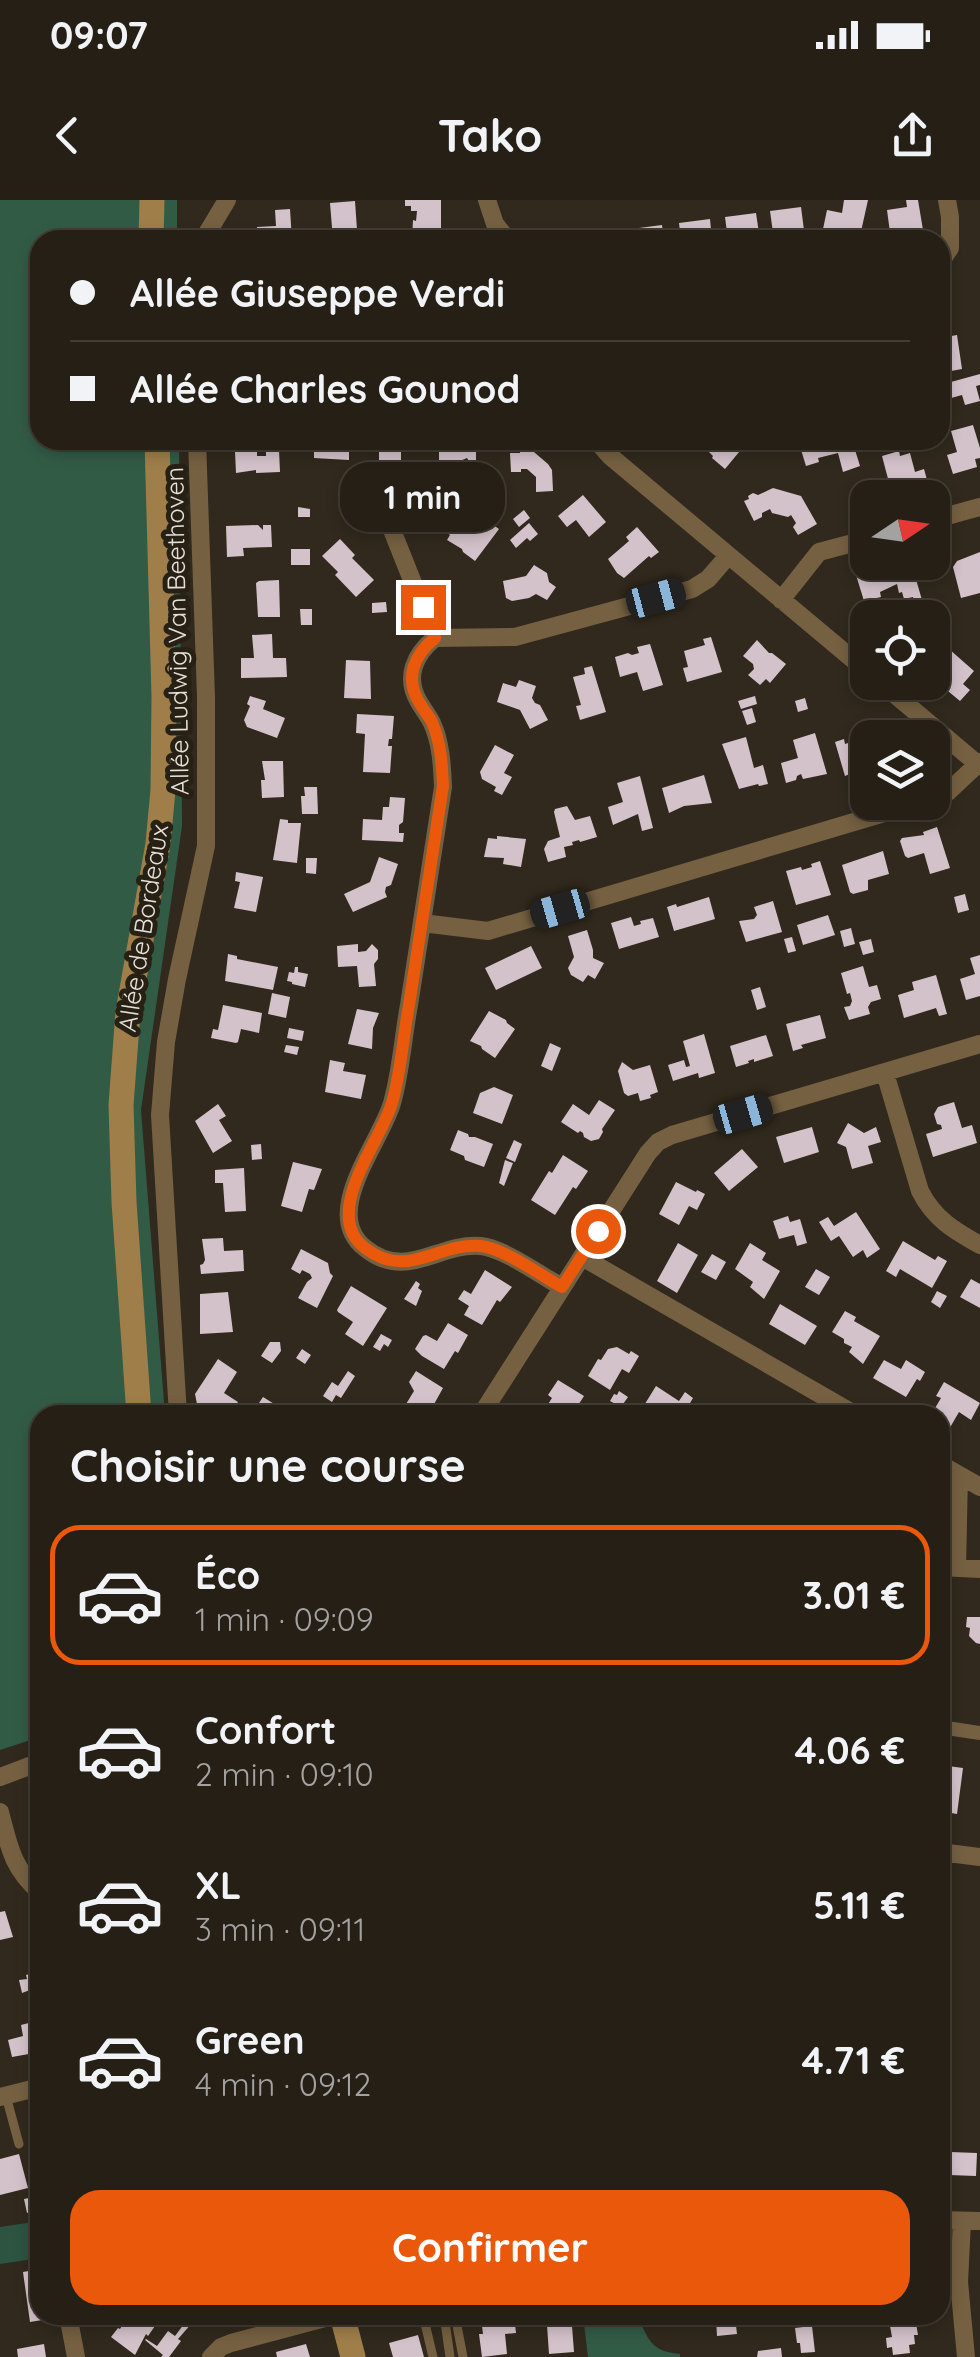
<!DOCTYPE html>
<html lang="fr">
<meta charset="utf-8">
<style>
body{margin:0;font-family:Quicksand,sans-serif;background:#312c23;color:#f1f3f6;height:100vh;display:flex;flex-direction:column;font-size:38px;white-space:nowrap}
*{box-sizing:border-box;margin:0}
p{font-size:32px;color:#a3a2a1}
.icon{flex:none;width:55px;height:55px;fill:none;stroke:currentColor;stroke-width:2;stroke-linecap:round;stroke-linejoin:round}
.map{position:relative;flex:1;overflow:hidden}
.details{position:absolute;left:30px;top:1205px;width:920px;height:920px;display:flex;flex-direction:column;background:#251f16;border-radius:30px;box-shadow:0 5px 15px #0003,0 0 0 2px #423d35}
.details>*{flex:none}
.guide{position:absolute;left:30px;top:30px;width:920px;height:220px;border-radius:30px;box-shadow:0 5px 15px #0003,0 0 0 2px #423d35;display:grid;align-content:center;height:220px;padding:0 40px;background:#251f16}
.needle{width:65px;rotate:77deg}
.controls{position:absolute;left:850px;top:280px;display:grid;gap:20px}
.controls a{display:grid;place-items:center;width:100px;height:100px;border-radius:20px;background:#251f16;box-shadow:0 5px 15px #0003,0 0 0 2px #423d35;font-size:50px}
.end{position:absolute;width:45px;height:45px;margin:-22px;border:12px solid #ea580c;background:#fff;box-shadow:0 0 0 5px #fff}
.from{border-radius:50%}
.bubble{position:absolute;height:70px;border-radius:30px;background:#251f16;box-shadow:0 5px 15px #0003,0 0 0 2px #423d35;font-size:32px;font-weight:700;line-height:70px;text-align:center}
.car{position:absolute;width:30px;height:60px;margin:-30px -15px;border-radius:12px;box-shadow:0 0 8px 2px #0007;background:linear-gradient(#222 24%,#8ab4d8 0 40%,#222 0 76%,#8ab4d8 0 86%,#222 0)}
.guide b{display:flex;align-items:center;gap:35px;height:95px;font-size:38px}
.guide b+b{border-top:2px solid #423d35}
.guide i{width:25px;height:25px;background:#f1f3f6}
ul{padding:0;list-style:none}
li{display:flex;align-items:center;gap:30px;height:140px;margin:0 20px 15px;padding:0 20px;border:5px solid transparent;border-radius:30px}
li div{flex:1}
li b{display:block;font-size:38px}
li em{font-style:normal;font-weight:700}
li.current{border-color:#ea580c}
li>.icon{width:90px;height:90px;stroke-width:1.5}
h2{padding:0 40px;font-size:45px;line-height:120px}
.cta{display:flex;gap:20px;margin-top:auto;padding:20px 40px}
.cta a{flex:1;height:115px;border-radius:30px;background:#ea580c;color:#fff;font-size:40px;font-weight:700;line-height:115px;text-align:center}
.status{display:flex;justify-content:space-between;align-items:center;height:70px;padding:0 50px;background:#251f16;direction:ltr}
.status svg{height:28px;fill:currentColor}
header{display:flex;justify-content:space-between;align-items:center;height:130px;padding:0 40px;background:#251f16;font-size:45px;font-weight:700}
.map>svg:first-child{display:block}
.green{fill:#2d5440}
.forest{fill:#325b46}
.building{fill:#d4c2ca}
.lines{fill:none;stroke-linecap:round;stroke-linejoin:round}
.service{stroke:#756041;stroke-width:9}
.pedestrian{stroke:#756041;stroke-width:14}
.minor{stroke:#756041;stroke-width:18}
.secondary{stroke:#9f7e4a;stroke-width:25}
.route{stroke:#ea580c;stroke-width:12}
.labels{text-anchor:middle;stroke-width:10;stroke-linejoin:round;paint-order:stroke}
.street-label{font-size:25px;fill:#e6e1d9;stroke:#272014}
</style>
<div class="status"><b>09:07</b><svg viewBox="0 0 49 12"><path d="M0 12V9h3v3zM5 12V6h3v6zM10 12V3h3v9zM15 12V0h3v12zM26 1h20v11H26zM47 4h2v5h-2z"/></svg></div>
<header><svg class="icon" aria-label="back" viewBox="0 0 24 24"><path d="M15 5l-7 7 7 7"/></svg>Tako<svg class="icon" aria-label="share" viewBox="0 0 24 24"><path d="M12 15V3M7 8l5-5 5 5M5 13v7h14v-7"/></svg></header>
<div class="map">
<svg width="980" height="2157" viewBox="0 0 980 2157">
<rect width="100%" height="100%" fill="#31291d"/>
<path class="green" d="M40 2021V2058L0 2064V2027Z"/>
<path class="forest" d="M0 0H177V40H40V240H179L182 626 141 910 165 1215H40V1537L0 1550Z
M583 2115H637C649 2140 650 2151 680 2154V2157H588Z"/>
<path class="building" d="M405 0H441V40L412 39 413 20 416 21 417 11H411V6H405Z
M844 0H868L860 36 823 29 827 10 842 13Z
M906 0H918L923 30 917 39 891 40 887 10 907 7Z
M355 1 357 30H361L362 40H333L330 3Z
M801 7 805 38 774 40 770 11Z
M290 9 292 40H258L257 27 276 26 275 10Z
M756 13 760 40H728L725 17Z
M710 19 712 40H681L679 23Z
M662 25 664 40H633L631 29Z
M617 31 619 40H587L586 36Z
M957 135 962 169 940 173V138Z
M980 174V185L976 186 980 201 965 205 962 195 944 200 940 185Z
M973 225 980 248V258L975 259 977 267 953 274 947 255 957 252 951 231Z
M242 240H248V251H257V256H266V251L279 250 280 272 256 273V270L236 273 235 252H227V242Z
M314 240H349V260L314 258Z
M379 240H401V260H379Z
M439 240H476V261H469L467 258 460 261 439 260Z
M699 240H737L744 246 725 269 712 258 713 256 708 251 710 249Z
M798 240H852L860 266 843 272 838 253 818 258 819 262 806 266Z
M520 250 534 252 548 264 552 270 553 291 536 292V277L527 269H521V272H511L510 253H520Z
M899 251 900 256 910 253 915 272 924 269 929 287 920 290 919 287 892 294 882 256Z
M773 288 801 296 817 324 798 335 793 327 796 323 791 315 788 317 772 313 770 309 762 313V317L754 321 744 301 749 299 748 296 753 293 758 295Z
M583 295 606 322 589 337 576 320 567 327 558 316Z
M298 307 310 309V317H298Z
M458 307 467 314 464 318 471 322 474 317 480 316 499 329 475 361 463 352 462 349 447 340 450 335 442 329Z
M524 310 530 318 519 327 513 319Z
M529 323 538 334 530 341 527 338 516 348 510 340Z
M258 325 263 330V325H271L272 347 243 348 244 356 227 357 226 326Z
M637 327 659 352 651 358 649 356 624 378 617 373 608 359 629 341 626 337Z
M340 339 355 355 352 358 374 380 356 397 335 375 338 372 322 356Z
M291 349H310V365H291Z
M980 352V393L961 398 953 367 957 361Z
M946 355 949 366 925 374 922 362H932V358Z
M901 362H911L924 407 916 410 913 397 904 399 902 392 899 393 897 384 880 392 881 397 864 401 856 375 877 369 881 374 903 368Z
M534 365 547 373 549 382 556 387 547 400 536 394 529 398 512 401 506 398 503 381 526 376Z
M279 380 280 417H258L256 383 259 381Z
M386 402 387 412 372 413V403Z
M300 409H312V425H301Z
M272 434 273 458H286L287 477 241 478V458H254L252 435Z
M711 437 722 472 687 482 683 468 688 467 684 451 705 445 703 439Z
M757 440 769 453H772L786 464 770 483 766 479 760 485 748 475 754 469 753 464 743 456Z
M650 444 663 485 643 491 637 472 620 477 615 457 628 453 632 455 639 453 637 447Z
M949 449 974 471 963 484 970 490 960 501 932 478V469L945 459 944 454Z
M346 460 370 461 371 499 344 498Z
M592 466 606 512 580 520 576 506 581 505 573 477 585 474 584 468Z
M519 480 536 486 532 498 535 503 540 505 548 520 530 529 520 510 497 502 503 483 516 487Z
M250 496 266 501 263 509 285 518 277 538 247 527 244 520 250 506 247 504Z
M755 496 757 504 741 509 738 501Z
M805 498 808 509 798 512 795 501Z
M752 508 756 522 747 525 742 511Z
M357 514 394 516 392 539H389L388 546H392L390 573 363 572 365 534 356 533Z
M874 527 876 534 883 532 884 538H868V566L845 576 835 542 844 539 845 544 863 538 861 531Z
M815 533 827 574 803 579 801 574 797 576 796 580 786 583 781 563 798 558 793 540Z
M746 537 754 568 763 565 768 584 759 586 758 584 739 589 722 544Z
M495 545 514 555 504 573 512 577 502 595 494 591 496 587 482 579 480 572Z
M262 561H283L284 597 262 598 261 580H265Z
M704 575 712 603 684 606 669 613 662 588Z
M640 576 653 628 642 631 638 614 613 625 608 607 623 602 617 583Z
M304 587H317L318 614H302L301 596H305Z
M390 597 405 598 403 622 399 625V633H404L403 642 362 640 363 619 382 620 383 607H389Z
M567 606 575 620 590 616 597 637 580 642 579 640 572 642 573 645 564 647 566 657 548 662 544 649 548 641 560 637 554 612 555 609Z
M280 619 288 620V623H301L297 663 273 660Z
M937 627 950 668 930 674 924 653 908 658 905 656 900 641 902 638 924 635 923 632Z
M497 636 526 639 521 667 503 664 504 658 484 657 488 638 497 639Z
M883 651 889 674 868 680V690L853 694 850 692 842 665Z
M379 657 398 664 391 685 386 687 385 692 387 697 353 712 344 694 370 682Z
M306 658H317L316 674 306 673Z
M820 661 831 695 796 705 786 671 801 667 802 670 812 667 811 664Z
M236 672 263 677 256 712 234 708 240 682 235 681Z
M965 694 969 710 958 713 954 697Z
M709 697 715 719 674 731 667 707 676 704 677 707Z
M773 701 782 732 746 742 739 721 754 719 757 715 754 707Z
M828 715 835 735 803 745 797 725Z
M631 717 634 726 641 724 640 721 653 718 659 737 619 749 611 723Z
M851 728 855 744 844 747 840 731Z
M587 730 593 750V758L604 763 595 779 588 775 583 782 571 775 568 768 574 757 568 736Z
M792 737 796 751 788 753 784 739Z
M871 739 874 752 863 755 859 742Z
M358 744V752L366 751 372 744 378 750V759L374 764 376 786 359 787 357 766 338 767 337 746Z
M531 746 542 768 496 790 485 768Z
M228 754 237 756V759L278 767 273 790 225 781Z
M980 755V796L966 800 960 779 975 774 970 758Z
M863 766 869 787 877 785 881 799 871 802 868 807 870 814 849 820 844 807 850 806 852 801 850 793 847 794 841 773Z
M295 767H298V772L308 774 305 787 292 784V782L287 781 289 772 294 773Z
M936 775 947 814 939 816 936 808 904 818 898 795 914 790 912 782Z
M760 787 766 807 757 810 751 790Z
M272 793 290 797 286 818 268 814Z
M223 805 262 813 259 833 241 829 238 842 236 843 211 838 213 829 218 830Z
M357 809 379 813 373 828 372 849 348 844Z
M489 811 506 820 507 823 515 829 495 858 482 849 481 846 470 841Z
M820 815 826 838 801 845 803 848 793 851 786 824Z
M289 828 304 831 302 841 287 838Z
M704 834 715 873 699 878 698 873 673 881 668 865 684 860 686 867 690 866 683 841Z
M766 835 773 856 754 862V859L748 861 749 863 736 867 730 846Z
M550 843 561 848 552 871 541 866Z
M286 845 299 847 297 855 284 852Z
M330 860 345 863 343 871 366 875 361 899 325 892Z
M622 862 633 870 650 865 658 892 650 895 651 898 640 901 638 893 628 896 624 893 618 871Z
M494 887 513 895 502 924 473 913 480 893Z
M599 900 615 910 602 929 603 932 599 939 591 941 584 937 583 933 580 931 578 933 561 922 573 904 589 915Z
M954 902 962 928 972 925 977 943 933 957 926 934 942 929 941 925 937 924 934 914 938 907Z
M218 904 226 916 219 920 232 941 213 953 195 921Z
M848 923 864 933 876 927 881 942 868 946 873 963 852 969 846 947 837 943Z
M812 927 819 952 784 963 776 937Z
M458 930 468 934 469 937H475L493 944 484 967 465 960 464 956 450 950Z
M514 940 522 944 515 962 506 958Z
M261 944 262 959 252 960 251 945Z
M742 949 758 967 729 991 714 973Z
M563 955 588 971 576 989 573 987 555 1015 531 1000 549 971 552 973Z
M505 960 513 963 504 986 499 983Z
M293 962 322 969 314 990 309 989 302 1012 281 1006Z
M244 968 246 1011 225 1012 223 983H215V970Z
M676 982 696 992 697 990 705 994 697 1010 689 1006 679 1025 659 1014Z
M856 1012 880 1049 867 1058 863 1050 853 1057 839 1036 831 1041 819 1022 828 1017 834 1026Z
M788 1016 790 1022 800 1019 807 1043 797 1046 794 1035 779 1039 773 1021Z
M223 1038 224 1051 243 1050 244 1071 201 1074 200 1065 203 1064 205 1060 202 1039Z
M903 1041 935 1060 938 1056 947 1061 932 1088 900 1069 896 1077 886 1071Z
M678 1043 698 1055 677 1093 657 1081Z
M750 1043 766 1053 762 1060 780 1071 764 1099 750 1087 753 1082 735 1069Z
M301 1049 328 1063 330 1073 333 1076 317 1108 298 1098 307 1082 312 1078 310 1074 302 1070 300 1074 291 1069Z
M712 1054 726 1062 716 1080 701 1072Z
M816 1069 830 1077 819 1095 805 1087Z
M485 1070 512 1087 500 1102 497 1100 482 1125 464 1115 469 1106 458 1099 464 1090 471 1094Z
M971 1079 980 1084V1108L960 1097Z
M416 1081 420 1084 418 1088 422 1091 416 1106 404 1099Z
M351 1086 387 1108 363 1146 345 1134 353 1122 338 1112 337 1110Z
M937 1091 947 1096 940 1108 931 1102Z
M228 1092 233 1132 200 1134V1094Z
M780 1104 817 1126 805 1145 769 1124Z
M845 1111 856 1117 854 1121 880 1136 863 1164 849 1152 852 1147 844 1143V1139L832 1132Z
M448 1123 468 1135 458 1153 455 1151 444 1169 422 1156 415 1149 423 1136 426 1135 437 1141Z
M381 1134 392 1140 388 1147 384 1144 380 1151 373 1147Z
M270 1142H280L281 1151 272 1163 261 1156Z
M617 1147 629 1154 631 1151 639 1156 629 1173 622 1169 610 1190 588 1176 598 1159 601 1160 608 1149Z
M302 1149 311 1155 305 1164 296 1158Z
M218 1159 237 1172 224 1193 238 1202 230 1215H221L212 1207 205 1209 197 1204 195 1194Z
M884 1160 901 1169 906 1160 925 1172 920 1181 917 1179 906 1197 873 1178Z
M348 1171 355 1176 341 1198 336 1195 332 1202 323 1196 332 1182 338 1186Z
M416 1171 443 1188 428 1215H409L403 1209 414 1191 409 1182Z
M558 1180 584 1196 575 1210 569 1206 563 1215H541L552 1198 548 1195Z
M944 1182 980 1203 971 1220 959 1212 948 1231 940 1227V1215H931L941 1198 936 1196Z
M656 1186 679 1201 685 1192 693 1198 683 1215H657L643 1207Z
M619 1191 628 1197 621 1207 610 1201 614 1194 617 1195Z
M263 1197 292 1215H251Z
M339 1204 356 1215H335Z
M967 1417H980V1444L976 1443 969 1436 970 1428 966 1427Z
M948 1566 963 1568 957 1614 940 1611V1588H945Z
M40 1594V1630L28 1598Z
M5 1711 13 1737 0 1740V1712Z
M40 1747V1793L31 1795 30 1790 22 1793 19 1780 27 1779 26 1775 33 1773 31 1767 34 1764 30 1749Z
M40 1820V1852L12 1857 8 1840 23 1836 21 1825Z
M950 1952 977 1953 976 1976 949 1975Z
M19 1954 28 1988 0 1995V1959Z
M39 1993 40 2009 27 2013 24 1999 29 1998 28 1995Z
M40 2069V2115H60L61 2117 30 2122 23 2072Z
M128 2115H140L155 2126 148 2136 146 2134 135 2155 111 2137 118 2128 120 2129Z
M180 2115H199L178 2139 181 2141 169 2157H161L163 2155 145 2140 146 2139 157 2146 168 2131 175 2136 184 2124 177 2119Z
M502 2115H514L516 2133 505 2134 507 2154 482 2157 479 2134H483L481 2118Z
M550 2115H580L581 2125 572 2126 574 2152 549 2154 547 2125H551Z
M892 2115H912L913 2124 916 2123 918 2135H914L915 2144 909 2145 910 2153 893 2155 892 2147 887 2148 886 2138 892 2137 890 2126H894Z
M735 2117 737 2134 717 2136 716 2119Z
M812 2126 815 2152 801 2153 800 2143H797L795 2128Z
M418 2135 424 2157H393L389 2143Z
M44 2144 46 2157H18L17 2149Z
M306 2144 310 2157H277L276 2152Z
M781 2148 782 2157H757L758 2151Z"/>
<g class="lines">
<path class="service" d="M6 1896 19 1944
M423 2115 433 2157
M444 2115 450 2157
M455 2115 463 2157"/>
<path class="pedestrian" d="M940 1527 980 1533"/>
<path class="minor" d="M487 0 495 24 508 40
M203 40 227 0
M940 63 950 48V17L947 0
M596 240 610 256 868 472
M386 315 435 438
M932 320 980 307
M781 400 819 352 868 339
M880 482 980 566
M932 599 948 592 980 562
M422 723 488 731 921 602
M885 873 920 991C934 1019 955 1031 980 1045
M582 1057 856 1215
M562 1087C542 1076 503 1048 481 1046 438 1042 407 1082 365 1048 320 1013 381 942 392 903 401 872 403 837 409 805 421 732 432 659 443 587 442 564 441 543 432 523 428 515 423 509 419 502 404 477 415 454 435 438L515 437 692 389 708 379 728 356
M178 1215 160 915 166 842 177 779 206 646V497L197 240
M481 1215 648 953 658 942 672 935 980 844
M940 1264 980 1287
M940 1367 980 1369
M957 1368 959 1275
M0 1577 40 1562
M0 1612C9 1646 12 1668 40 1692
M940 1652 980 1657
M940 1682 944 1652
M0 1897 40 1887
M940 2020 980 2021
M962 2021 959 2082 966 2157
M68 2115 76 2157
M211 2157 221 2147 231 2143 336 2115"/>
<path class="secondary" d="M151 40 152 0
M139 1215 124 1002 121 905 128 812 158 644 163 590 164 497 157 240
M342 2115 353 2157"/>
</g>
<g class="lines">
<path class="route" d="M423 407 435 438C415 454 404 477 419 502 423 509 428 515 432 522 441 543 442 564 443 586 432 659 420 732 409 805 403 837 401 872 392 903 381 941 320 1014 365 1048 408 1081 437 1042 481 1046 503 1048 542 1076 562 1087L598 1031"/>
</g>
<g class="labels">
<g class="street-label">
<text transform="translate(177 431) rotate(-91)" y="9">Allée Ludwig Van Beethoven</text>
<text transform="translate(143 728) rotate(-81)" y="9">Allée de Bordeaux</text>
</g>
</g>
</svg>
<div class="controls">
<a><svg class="needle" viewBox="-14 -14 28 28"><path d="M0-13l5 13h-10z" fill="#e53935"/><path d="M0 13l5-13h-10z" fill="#a3a2a1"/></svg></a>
<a><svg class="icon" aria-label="locate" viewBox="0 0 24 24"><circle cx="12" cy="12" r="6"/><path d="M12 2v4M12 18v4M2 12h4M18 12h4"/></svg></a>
<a><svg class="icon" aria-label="layers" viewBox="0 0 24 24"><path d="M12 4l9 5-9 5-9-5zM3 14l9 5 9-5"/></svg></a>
</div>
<i class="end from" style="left:598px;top:1031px"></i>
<i class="end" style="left:423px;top:407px"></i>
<div class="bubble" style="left:340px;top:262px;width:165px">1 min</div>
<i class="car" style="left:656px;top:398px;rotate:75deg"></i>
<i class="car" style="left:560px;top:709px;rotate:254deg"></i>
<i class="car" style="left:743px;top:914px;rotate:74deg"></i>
<div class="guide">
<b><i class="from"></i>Allée Giuseppe Verdi</b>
<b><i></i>Allée Charles Gounod</b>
</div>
<section class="details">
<h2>Choisir une course</h2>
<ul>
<li class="current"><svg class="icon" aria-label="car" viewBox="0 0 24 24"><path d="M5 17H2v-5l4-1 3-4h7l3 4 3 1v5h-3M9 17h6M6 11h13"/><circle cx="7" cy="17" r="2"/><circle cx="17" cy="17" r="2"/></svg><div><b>Éco</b><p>1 min · 09:09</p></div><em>3.01 €</em></li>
<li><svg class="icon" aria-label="car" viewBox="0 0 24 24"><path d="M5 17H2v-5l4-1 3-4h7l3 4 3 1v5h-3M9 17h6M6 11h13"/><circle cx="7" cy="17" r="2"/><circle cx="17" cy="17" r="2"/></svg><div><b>Confort</b><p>2 min · 09:10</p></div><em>4.06 €</em></li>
<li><svg class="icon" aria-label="car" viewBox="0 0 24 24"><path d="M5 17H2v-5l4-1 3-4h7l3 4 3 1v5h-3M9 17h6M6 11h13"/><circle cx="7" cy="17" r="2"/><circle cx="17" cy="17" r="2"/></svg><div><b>XL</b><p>3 min · 09:11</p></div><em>5.11 €</em></li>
<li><svg class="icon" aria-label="car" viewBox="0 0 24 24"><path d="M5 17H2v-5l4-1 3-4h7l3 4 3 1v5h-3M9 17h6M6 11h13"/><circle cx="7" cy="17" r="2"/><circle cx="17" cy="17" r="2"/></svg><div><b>Green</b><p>4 min · 09:12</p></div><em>4.71 €</em></li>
</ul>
<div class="cta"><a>Confirmer</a></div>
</section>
</div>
